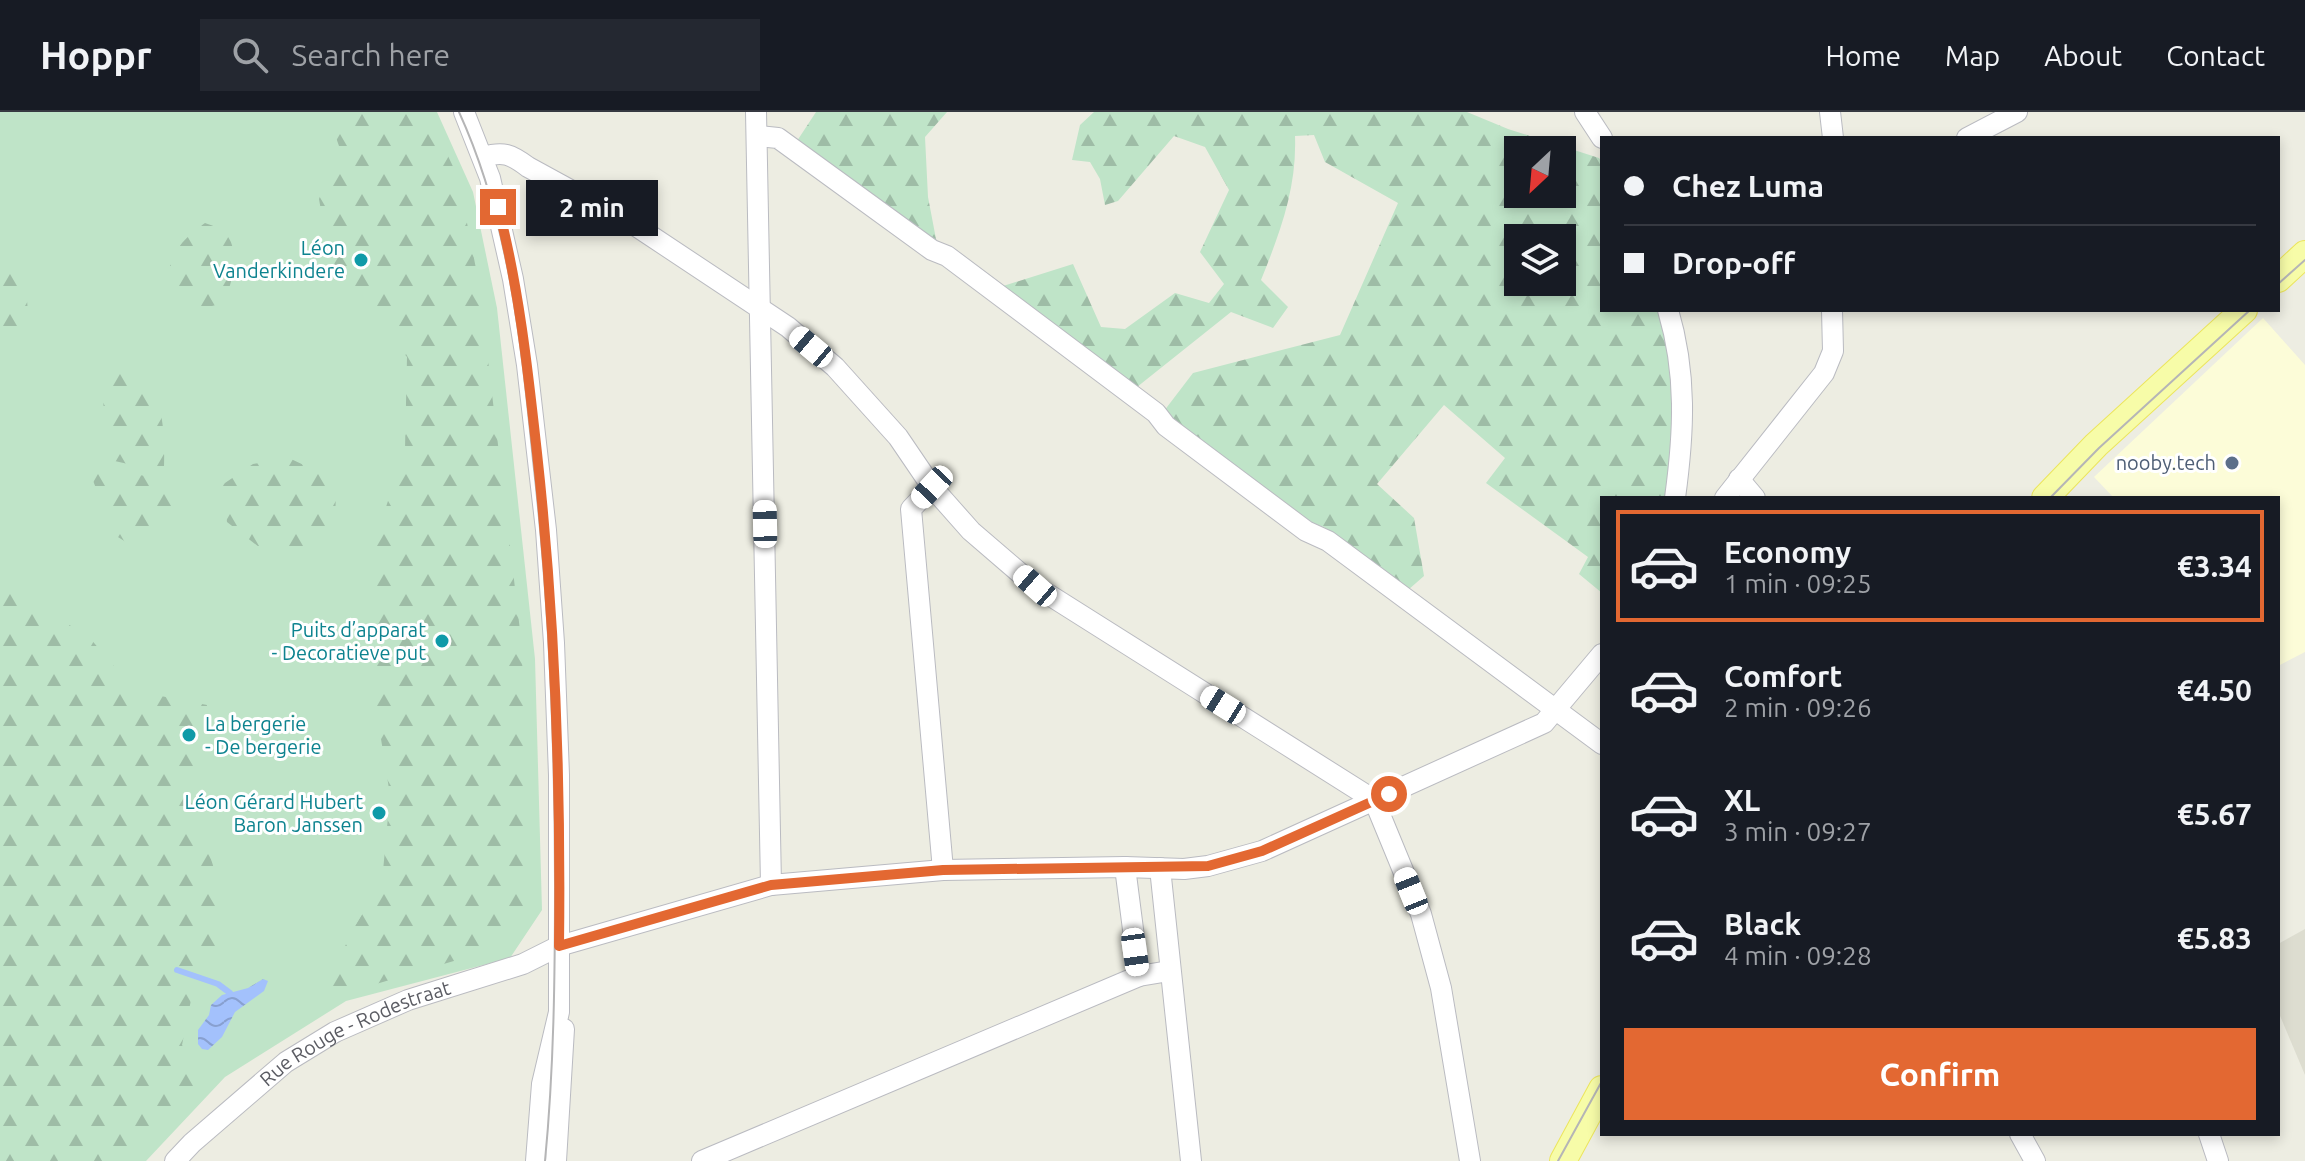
<!DOCTYPE html>
<meta charset="utf-8">
<style>
body{margin:0;font-family:Ubuntu,sans-serif;background:#242831;color:#f1f3f6;height:100vh;display:flex;flex-direction:column;font-size:30px;white-space:nowrap}
*{box-sizing:border-box;margin:0}
p{font-size:26px;color:#9ea1a6}
.icon{flex:none;width:44px;height:44px;fill:none;stroke:currentColor;stroke-width:2;stroke-linecap:round;stroke-linejoin:round}
.map{position:relative;flex:1;overflow:hidden}
.drawer{position:absolute;left:1600px;top:384px;width:680px;height:640px;display:flex;flex-direction:column;background:#171b24;border-radius:0px;box-shadow:0 4px 12px #0003}
.drawer>*{flex:none}
.banner{position:absolute;left:1600px;top:24px;width:680px;height:176px;border-radius:0px;box-shadow:0 4px 12px #0003;display:grid;align-content:center;height:176px;padding:0 24px;background:#171b24}
.needle{width:52px;rotate:206deg}
.fabs{position:absolute;left:1504px;top:24px;display:grid;gap:16px}
.fabs a{display:grid;place-items:center;width:72px;height:72px;border-radius:0px;background:#171b24;box-shadow:0 4px 12px #0003;font-size:40px}
.end{position:absolute;width:36px;height:36px;margin:-18px;border:10px solid #e36832;background:#fff;box-shadow:0 0 0 4px #fff}
.from{border-radius:50%}
.bubble{position:absolute;height:56px;border-radius:0px;background:#171b24;box-shadow:0 4px 12px #0003;font-size:26px;font-weight:600;line-height:56px;text-align:center}
.car{position:absolute;width:24px;height:48px;margin:-24px -12px;border-radius:10px;box-shadow:0 0 6px 2px #0007;background:linear-gradient(#fff 24%,#345 0 40%,#fff 0 76%,#345 0 86%,#fff 0)}
.banner b{display:flex;align-items:center;gap:28px;height:76px;font-size:30px}
.banner b+b{border-top:2px solid #363941}
.banner i{width:20px;height:20px;background:#f1f3f6}
ul{padding:14px 0 0;list-style:none}
li{display:flex;align-items:center;gap:24px;height:112px;margin:0 16px 12px;padding:0 8px;border:4px solid transparent;border-radius:0px}
li div{flex:1}
li b{display:block;font-size:30px}
li em{font-style:normal;font-weight:600}
li.current{border-color:#e36832}
li>.icon{width:72px;height:72px;stroke-width:1.5}
.action{display:flex;gap:16px;margin-top:auto;padding:16px 24px}
.action a{flex:1;height:92px;border-radius:0px;background:#e36832;color:#fff;font-size:32px;font-weight:600;line-height:92px;text-align:center}
header{display:flex;align-items:center;gap:48px;box-sizing:border-box;height:112px;padding:0 40px;background:#171b24;border-bottom:2px solid #363941}
header strong{font-size:38px}
nav{display:flex;gap:44px;margin-inline-start:auto;font-size:28px}
.search{width:560px;height:72px;background:#242831;display:flex;align-items:center;gap:20px;box-sizing:border-box;padding:0 28px;border-radius:0px;color:#9ea1a6;font-size:30px}
.map>svg:first-child{display:block}
.commercial{fill:#fcfcd8}
.education{fill:#ddddd0}
.green{fill:#bfe4c8}
.forest{fill:url(#forest-firs);fill-rule:evenodd}
.water{fill:url(#water-waves)}
.lines{fill:none;stroke-linecap:round;stroke-linejoin:round}
.stream{stroke:#a3c1fc;stroke-width:6}
.minor-casing{stroke:#babbc1;stroke-width:22}
.major-casing{stroke:#ece55c;stroke-width:28}
.minor{stroke:#fff;stroke-width:20}
.major{stroke:#f7fca8;stroke-width:26}
.tram{stroke:#b5b5b6;stroke-width:2}
.route{stroke:#e36832;stroke-width:10}
.culture-dot{fill:#0f9aa8;stroke:#fff;stroke-width:3}
.service-dot{fill:#5c6f8a;stroke:#fff;stroke-width:3}
.labels{text-anchor:middle;stroke-width:6;stroke-linejoin:round;paint-order:stroke}
.culture-label{font-size:20px;fill:#0d838f;stroke:#fff;text-anchor:end}
.service-label{font-size:20px;fill:#4e5e75;stroke:#fff;text-anchor:end}
.street-label{font-size:20px;fill:#5b5c63;stroke:#fff}
</style>
<header>
<strong>Hoppr</strong>
<div class="search"><svg class="icon" aria-label="search" viewBox="0 0 24 24"><circle cx="10" cy="10" r="6"/><path d="M15 15l6 6"/></svg>Search here</div>
<nav><a>Home</a><a>Map</a><a>About</a><a>Contact</a></nav>
</header>
<div class="map">
<svg width="2305" height="1049" viewBox="0 0 2305 1049">
<defs>
<pattern id="forest-firs" width="22" height="20" patternUnits="userSpaceOnUse" patternTransform="scale(2)"><rect width="22" height="20" fill="#bfe4c8"/><path d="M5 1l3.5 6h-7zM16 11l3.5 6h-7z" fill="#9ebca6"/></pattern>
<pattern id="water-waves" width="16" height="10" patternUnits="userSpaceOnUse" patternTransform="scale(2)"><rect width="16" height="10" fill="#a3c1fc"/><path d="M0 5q4-4 8 0t8 0" fill="none" stroke="#88a0d0"/></pattern>
</defs>
<rect width="100%" height="100%" fill="#edede2"/>
<path class="commercial" d="M2263 206 2305 253V540L2278 554V386H2114L2094 365Z"/>
<path class="education" d="M2305 817V963L2278 899V832Z"/>
<path class="green" d="M0 0H437L473 80 497 196 535 547 542 798 510 846 346 889 225 965 146 1049H0Z"/>
<path class="forest" d="M327 0H427L458 65 479 172 521 527 529 674 528 793 501 835 366 875 321 883 355 814 382 770 390 683 369 552V447L405 337 407 245 331 157 319 87 339 34Z
M816 0H947L925 25 928 85 936 127 923 124 797 29Z
M1094 0H1467L1508 17 1599 46 1602 50V198H1659L1676 283 1673 343 1666 386H1602V481L1579 462 1588 445 1486 371 1505 346 1444 293 1377 372 1414 406 1424 464 1408 478 1324 415 1303 408 1164 299 1193 261 1340 223 1398 91 1325 50 1314 23 1295 24C1297 76 1280 121 1261 168L1288 195 1273 216 1231 200 1137 275 1000 175 1073 152 1101 215 1125 217 1175 181 1209 191 1224 172 1200 140 1229 78 1205 35 1174 24 1118 89 1105 93 1100 67 1090 50 1072 48 1080 13ZM1518 38H1562V82H1518ZM1518 126H1562V170H1518Z
M205 111C210 113 218 115 222 118 243 136 232 170 224 191L200 197 176 195C158 159 174 132 205 111Z
M0 134C14 149 33 183 26 205 23 215 12 222 4 228L0 227Z
M126 245C163 280 165 308 164 356L141 355 106 347 103 283 108 253Z
M291 347C340 369 343 379 327 430L296 448 259 435 227 410 222 373 253 352Z
M88 355 165 367 178 365C178 384 177 415 158 425 150 429 135 429 126 430L113 422Z
M0 459 35 492 89 525 135 579 207 593 192 688 218 769 216 839 193 878 182 933 206 973 167 1008 130 1049H0Z"/>
<path class="water" d="M263 867 268 869 264 879 235 900 222 925 208 938 202 937 198 932V918L209 903 211 893 222 883 248 876Z"/>
<g class="lines">
<path class="stream" d="M177 858 218 872 230 881"/>
<g class="minor-casing">
<g id="minor">
<path d="M464 0 490 66 513 167 527 253 546 418 554 531 559 663V900L542 972 536 1049"/>
<path d="M756 0 771 773"/>
<path d="M1585 0 1602 26"/>
<path d="M1830 0 1833 26"/>
<path d="M758 24 778 26 932 138 947 144 1156 301 1166 314 1306 419 1328 429 1602 632"/>
<path d="M1967 26 2017 0"/>
<path d="M483 45C503 39 511 42 528 55L636 114 788 215 835 255 898 325 932 375 971 419 1035 474 1374 688 1421 802 1441 876 1470 1049"/>
<path d="M1668 198C1687 262 1684 320 1675 386"/>
<path d="M1739 367 1755 386"/>
<path d="M932 375 911 397 943 758"/>
<path d="M1725 386 1824 261 1833 239 1832 198"/>
<path d="M1125 755 1139 864"/>
<path d="M1160 756 1191 1049"/>
<path d="M2020 1022 2035 1049"/>
<path d="M2209 1022 2218 1049"/>
<path id="s1" d="M175 1049 192 1031 286 950 335 920 408 888 523 852 559 834 771 773 943 758 1125 755 1184 757 1208 754 1262 739 1544 611 1602 542"/>
<path d="M556 1049 564 917"/>
<path d="M702 1049 1139 864 1169 859"/>
</g>
</g>
<g class="major-casing">
<path id="major" d="M2278 167 2305 142
M2045 386 2096 333 2244 198
M1563 1049 1602 977"/>
</g>
<use href="#minor" class="minor"/>
<use href="#major" class="major"/>
<path class="tram" d="M459 0C509 109 521 230 533 348 549 488 555 629 555 771 555 864 554 956 545 1049
M2278 172 2305 148
M2050 386 2099 336 2250 198
M1558 1049 1602 969"/>
</g>
<g class="lines">
<path class="route" d="M498 95C519 175 528 259 537 341 555 505 561 669 559 834L771 773 943 758 1208 754 1262 739 1389 682"/>
</g>
<g class="culture-dot">
<circle cx="361" cy="148" r="8"/>
<circle cx="442" cy="529" r="8"/>
<circle cx="189" cy="623" r="8"/>
<circle cx="379" cy="701" r="8"/>
</g>
<circle class="service-dot" cx="2232" cy="351" r="8"/>
<g class="labels">
<g class="culture-label">
<text x="345" y="143">Léon<tspan x="345" dy="23">Vanderkindere</tspan></text>
<text x="426" y="525">Puits d’apparat<tspan x="426" dy="23">- Decoratieve put</tspan></text>
<text x="205" y="619" text-anchor="start">La bergerie<tspan x="205" dy="23">- De bergerie</tspan></text>
<text x="363" y="697">Léon Gérard Hubert<tspan x="363" dy="23">Baron Janssen</tspan></text>
</g>
<g class="service-label">
<text x="2216" y="358">nooby.tech</text>
</g>
<g class="street-label">
<text dy="7" stroke="none"><textPath href="#s1" startOffset="224">Rue Rouge - Rodestraat</textPath></text>
</g>
</g>
</svg>
<div class="fabs">
<a><svg class="needle" viewBox="-14 -14 28 28"><path d="M0-13l5 13h-10z" fill="#e53935"/><path d="M0 13l5-13h-10z" fill="#9ea1a6"/></svg></a>
<a><svg class="icon" aria-label="layers" viewBox="0 0 24 24"><path d="M12 4l9 5-9 5-9-5zM3 14l9 5 9-5"/></svg></a>
</div>
<i class="end from" style="left:1389px;top:682px"></i>
<i class="end" style="left:498px;top:95px"></i>
<div class="bubble" style="left:526px;top:68px;width:132px">2 min</div>
<i class="car" style="left:811px;top:235px;rotate:310deg"></i>
<i class="car" style="left:932px;top:375px;rotate:223deg"></i>
<i class="car" style="left:765px;top:412px;rotate:359deg"></i>
<i class="car" style="left:1035px;top:474px;rotate:311deg"></i>
<i class="car" style="left:1223px;top:593px;rotate:302deg"></i>
<i class="car" style="left:1411px;top:779px;rotate:338deg"></i>
<i class="car" style="left:1135px;top:840px;rotate:172deg"></i>
<div class="banner">
<b><i class="from"></i>Chez Luma</b>
<b><i></i>Drop-off</b>
</div>
<section class="drawer">
<ul>
<li class="current"><svg class="icon" aria-label="car" viewBox="0 0 24 24"><path d="M5 17H2v-5l4-1 3-4h7l3 4 3 1v5h-3M9 17h6M6 11h13"/><circle cx="7" cy="17" r="2"/><circle cx="17" cy="17" r="2"/></svg><div><b>Economy</b><p>1 min · 09:25</p></div><em>€3.34</em></li>
<li><svg class="icon" aria-label="car" viewBox="0 0 24 24"><path d="M5 17H2v-5l4-1 3-4h7l3 4 3 1v5h-3M9 17h6M6 11h13"/><circle cx="7" cy="17" r="2"/><circle cx="17" cy="17" r="2"/></svg><div><b>Comfort</b><p>2 min · 09:26</p></div><em>€4.50</em></li>
<li><svg class="icon" aria-label="car" viewBox="0 0 24 24"><path d="M5 17H2v-5l4-1 3-4h7l3 4 3 1v5h-3M9 17h6M6 11h13"/><circle cx="7" cy="17" r="2"/><circle cx="17" cy="17" r="2"/></svg><div><b>XL</b><p>3 min · 09:27</p></div><em>€5.67</em></li>
<li><svg class="icon" aria-label="car" viewBox="0 0 24 24"><path d="M5 17H2v-5l4-1 3-4h7l3 4 3 1v5h-3M9 17h6M6 11h13"/><circle cx="7" cy="17" r="2"/><circle cx="17" cy="17" r="2"/></svg><div><b>Black</b><p>4 min · 09:28</p></div><em>€5.83</em></li>
</ul>
<div class="action"><a>Confirm</a></div>
</section>
</div>
